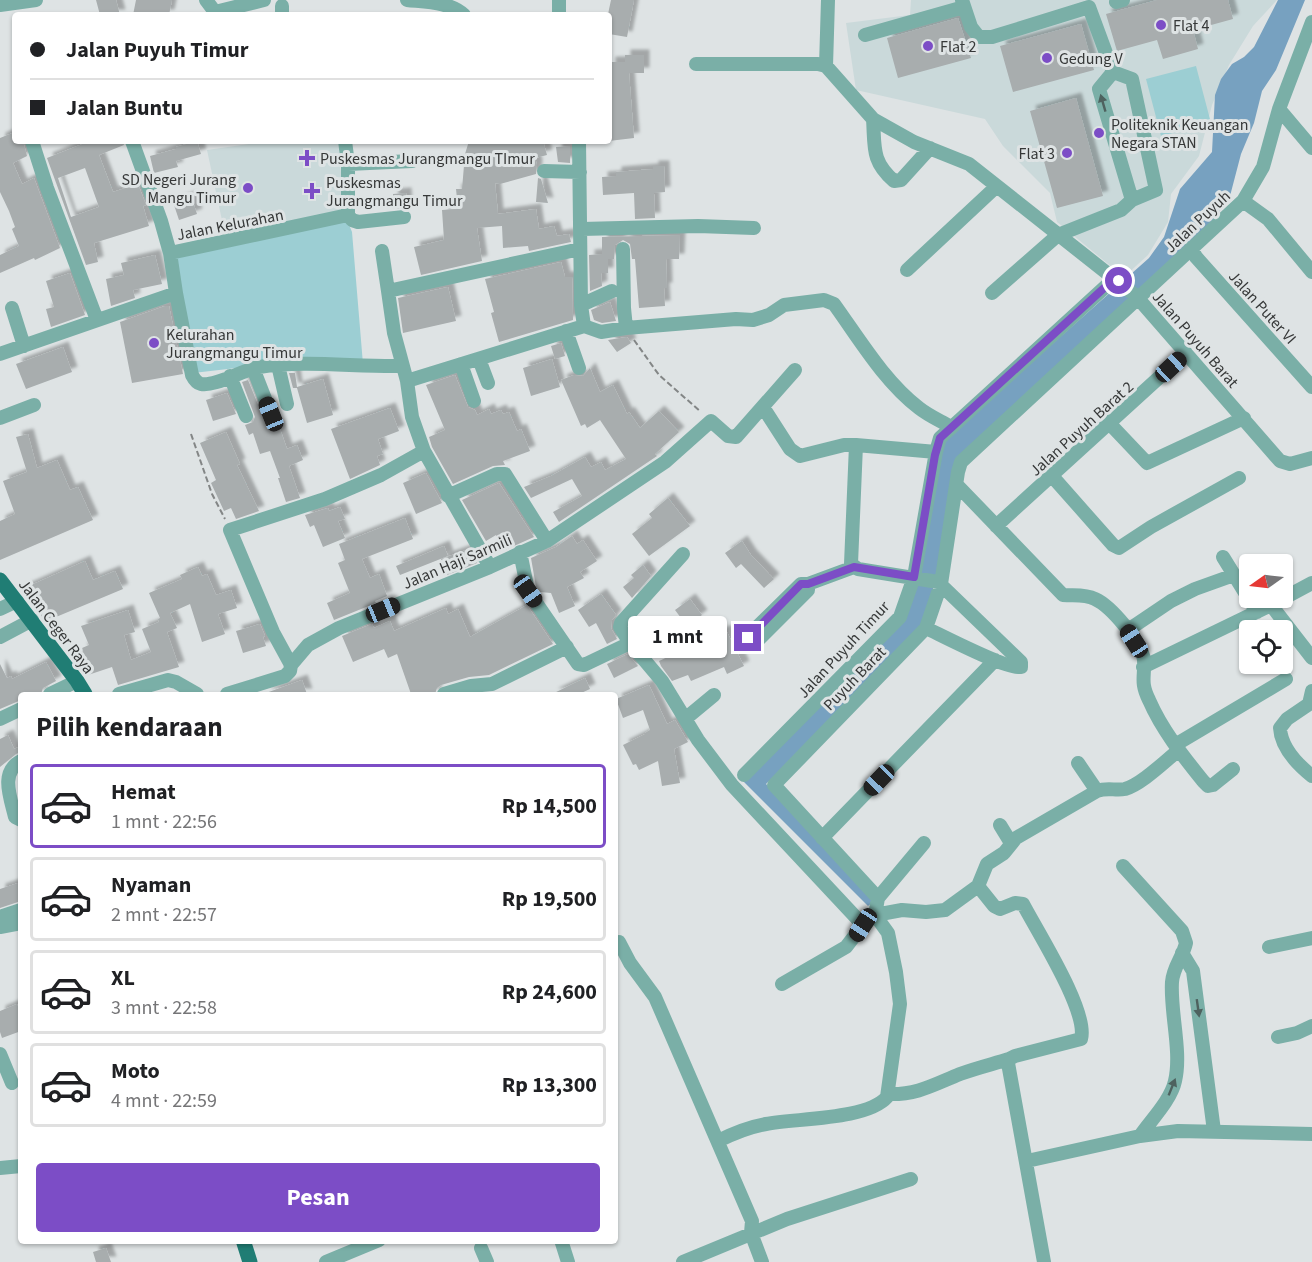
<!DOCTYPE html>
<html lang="id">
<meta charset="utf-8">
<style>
body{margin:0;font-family:"Source Sans 3",sans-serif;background:#f2f2f2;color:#202124;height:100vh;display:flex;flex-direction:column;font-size:22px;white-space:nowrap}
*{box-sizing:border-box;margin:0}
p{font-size:20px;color:#757577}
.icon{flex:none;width:33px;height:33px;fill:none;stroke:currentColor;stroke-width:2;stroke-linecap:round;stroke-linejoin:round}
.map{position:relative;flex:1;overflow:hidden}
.side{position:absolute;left:18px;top:692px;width:600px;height:552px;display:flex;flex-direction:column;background:#fff;border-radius:6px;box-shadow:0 2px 4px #0004}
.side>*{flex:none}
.top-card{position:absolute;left:12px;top:12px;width:600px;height:132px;border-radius:6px;box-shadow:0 2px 4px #0004;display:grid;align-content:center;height:132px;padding:0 18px;background:#fff}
.needle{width:39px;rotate:256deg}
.controls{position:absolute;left:1239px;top:554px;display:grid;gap:12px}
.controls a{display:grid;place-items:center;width:54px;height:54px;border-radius:6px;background:#fff;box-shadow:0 2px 4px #0004;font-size:30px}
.end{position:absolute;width:27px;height:27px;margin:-14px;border:8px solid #7c4dc6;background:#fff;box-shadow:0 0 0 3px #fff}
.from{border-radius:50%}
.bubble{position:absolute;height:42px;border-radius:6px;background:#fff;box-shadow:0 2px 4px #0004;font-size:20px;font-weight:700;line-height:42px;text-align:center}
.car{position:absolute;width:18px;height:36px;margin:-18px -9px;border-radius:8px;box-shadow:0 0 4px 2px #0007;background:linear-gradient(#222 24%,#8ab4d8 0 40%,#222 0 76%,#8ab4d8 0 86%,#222 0)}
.top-card b{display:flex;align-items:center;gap:21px;height:57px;font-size:22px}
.top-card b+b{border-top:2px solid #e0e0e0}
.top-card i{width:15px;height:15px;background:#202124}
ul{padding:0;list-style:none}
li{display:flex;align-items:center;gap:18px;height:84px;margin:0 12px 9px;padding:0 6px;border:3px solid #e0e0e0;border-radius:6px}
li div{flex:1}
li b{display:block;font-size:22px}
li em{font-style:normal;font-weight:700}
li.on{border-color:#7c4dc6}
li>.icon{width:54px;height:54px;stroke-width:1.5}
h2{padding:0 18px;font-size:27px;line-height:72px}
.cta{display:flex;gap:12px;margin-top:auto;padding:12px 18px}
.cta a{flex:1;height:69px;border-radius:6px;background:#7c4dc6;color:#fff;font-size:24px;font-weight:700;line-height:69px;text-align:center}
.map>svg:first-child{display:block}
.built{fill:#cad9da}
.green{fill:#9cced3}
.water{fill:#77a1c0}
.building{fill:#a8adae;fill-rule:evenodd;filter:url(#shadow)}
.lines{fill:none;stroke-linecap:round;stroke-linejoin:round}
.path{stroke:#838686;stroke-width:2;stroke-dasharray:6 3;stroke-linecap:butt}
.minor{stroke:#7aafa7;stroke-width:14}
.major{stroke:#207d74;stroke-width:15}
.oneway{fill:#4e625f}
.route{stroke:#7c4dc6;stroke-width:8}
.poi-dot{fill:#7c4dc6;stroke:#dee3e4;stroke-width:2}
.labels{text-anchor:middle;stroke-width:6;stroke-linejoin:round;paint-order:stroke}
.poi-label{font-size:16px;fill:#363838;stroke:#dee3e4;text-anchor:start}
.street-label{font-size:16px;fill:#363838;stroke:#dee3e4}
</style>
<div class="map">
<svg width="1312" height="1262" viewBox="0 0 1312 1262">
<defs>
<filter id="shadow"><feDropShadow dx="5.5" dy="-5.5" stdDeviation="1.5" flood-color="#0004"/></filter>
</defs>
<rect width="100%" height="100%" fill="#dee3e4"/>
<path class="built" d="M911 0H1277L1253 26 1229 65 1212 105 1199 156 1171 194 1168 222 1148 255 1124 277 1057 222 1050 193 1003 146 985 119 856 90 846 23 910 15Z
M271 141H338L345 215 226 239 207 150Z"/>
<path class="green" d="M1196 66 1211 123 1161 136 1146 79Z
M345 215 352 232 363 364 281 363 193 373 171 251Z"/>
<path class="water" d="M1278 0H1305L1276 70 1262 91 1254 123 1241 154 1230 196 1206 231 959 457 935 581 924 624 766 784 878 898 868 906 743 781 904 620 943 443 952 433 1149 258 1164 237 1180 189 1212 152 1215 95 1221 79 1232 64 1244 57 1254 47Z"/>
<path class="building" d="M96 0H116L120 15H100Z
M136 0H172L169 15H133Z
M611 0H634L627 37 609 34 608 14Z
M1157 0H1228L1233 19 1193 30 1198 49 1163 59 1157 40 1117 51 1106 14Z
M958 18 971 58 898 78 887 38Z
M1081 24 1094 70 1013 92 1000 46Z
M625 55H644V73H629L634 138 609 141 610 62H625Z
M1076 98 1103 196 1057 208 1030 111Z
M15 132V141H23L27 156 13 163 22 184 34 178 60 248 35 260 34 258 0 273V255L19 246 12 229 15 227 9 211 0 192V138Z
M90 141H123L124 145 99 155 113 192 138 184 146 205 143 206 149 226 94 243 98 262 86 265 47 158ZM85 168 99 207 71 217 58 178Z
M197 141 201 154 176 161 178 167 154 173 150 156 176 149V147Z
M469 141H543L547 155 535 158 537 165 536 174 500 184 495 183 498 214 536 209 539 229 554 226 557 236 569 234 571 242 529 251 528 246 503 248 502 226 477 228 482 261 421 275 414 247 444 240 442 210 458 209 456 189H462L465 154Z
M570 146V163L558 162 556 147Z
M653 166H664L665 192 654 193 655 218 635 219 634 193 603 195 602 177 616 176V172L653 169Z
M538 178 541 179 548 203 536 202Z
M406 193 407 209H393V194Z
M191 196 197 214 179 220 173 202Z
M680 235 679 259H666L667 288H664L665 306 639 308 635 259H632L630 244 623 240 615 245 614 259H608V273H601L602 286 590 291 589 255 602 254V237Z
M155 255 162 284 133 290 135 298 111 306 106 279 124 275 121 263Z
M561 262 565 277H572L573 320 499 342 491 313 494 312 485 279Z
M70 273 85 315 51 327 46 309 54 307 46 281Z
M448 287 456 321 403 333 398 298Z
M610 302 616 321 602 323 594 320 591 310Z
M165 306H169L183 374 132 383 120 322Z
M627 337 631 343 617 352 608 340Z
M561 343 565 356 555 359 551 346Z
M63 347 72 372 26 389 16 364Z
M552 359 560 387 531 396 523 368Z
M590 368 600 392 613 385 627 414 629 412 640 428 659 411 679 432 655 454 657 456 559 522 553 512 582 496 572 479 531 498 524 487 551 476 585 457 591 467 601 462 605 470 626 459 600 420 587 428 585 424 581 426 561 380 574 375 583 376Z
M289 373H295L297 387 323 379 333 415 307 423 297 388H293Z
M455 375 468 407 475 410 477 415 489 409 491 414 501 410 503 414 509 412 517 431 521 429 530 451 503 461 505 465 493 466 453 484 432 447 429 437 445 430 426 385Z
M248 380 268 429 279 426 287 449 297 445 303 460 289 466 300 498 286 502 278 478H280L270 451 260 454 253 433 249 435 245 425 253 422 255 417 242 382Z
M227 393 236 414 213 421 206 400Z
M390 408 399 431 378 439 383 454 377 456 380 465 350 479 331 429Z
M226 432 240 464 237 465 259 511 236 519 231 508 224 511 211 483 216 480 200 443Z
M28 434 37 468 57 460 70 490 78 487 93 520 0 560V521L15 514 3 481 27 472 16 437Z
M426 473 442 503 416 514 403 483Z
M499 483 534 537 505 550 496 535 486 541 462 500Z
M668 498 690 526 649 556 632 534 652 518 649 514Z
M340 507 345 519 338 521 345 538 323 547 314 525 310 527 305 515 328 508 329 511Z
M405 518 413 539 362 559 370 578 379 574 387 596 375 601 376 603 334 620 327 603 350 593 338 563 345 560 339 544Z
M572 536 577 544 583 540 597 561 580 572 584 578 567 587 575 606 559 613 551 593 540 592 536 587 531 558 556 547Z
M742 541 751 555 774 579 764 588 741 564 736 568 725 553Z
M444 546 448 556 400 575 396 566Z
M469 549 477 563 447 575 441 559Z
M85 561 93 580 115 571 123 589 44 622 36 604 32 605 20 590Z
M643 565 651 576 632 598 623 587 634 578 631 575Z
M198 567 202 576 207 574 216 595 231 590 237 608 218 614 225 634 202 642 190 604 170 613 177 628 167 632 179 667 118 685 112 667 85 676 72 659 84 655 82 648 89 645 81 626 128 610 135 632 124 635 131 660 151 652 142 629 159 622 158 619 160 618 149 593 182 579 180 575Z
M601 594 616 615 612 620 611 628 617 639 607 644 596 623 589 627 578 610Z
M690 599 702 615 687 626 675 610Z
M527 605 553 644 489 675 469 677 441 685 437 688 435 694H411L397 654 388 658 384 649 353 662 342 636 372 624 374 628 390 621 394 631 446 608 448 614 458 609 470 637Z
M260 624 265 636 263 637 266 646 243 653 236 631Z
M726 630 744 666 727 674 724 667 691 681 688 675 672 681 661 666 659 661Z
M628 654 638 666 614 678 607 664Z
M46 662 56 681 43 688 41 694H21V700L0 709V664L7 678 11 676 12 679Z
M585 678 590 689 579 694H552Z
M302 680 307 694H266V693Z
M649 685 667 724 675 720 688 742 674 749 680 783 662 786 658 761 639 770 636 764 633 765 623 745 645 734V733L650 730 643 710 623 718 616 699Z
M8 735 14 749 21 746V752L16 754 0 767V739Z
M21 882V901L0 908V889Z
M17 1004 21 1014V1031L2 1038 0 1032V1011Z
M106 1248 111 1262H96L93 1252Z"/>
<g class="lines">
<path class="path" d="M634 340 659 375 701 412
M191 434 212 494 225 519"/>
<path class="minor" d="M206 0 215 12
M407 0C425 2 451 2 464 15
M828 0 826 66 873 119 914 142 969 164 1136 296 1280 461 1290 464 1312 458
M962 0 971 27 979 37H992L1089 7 1113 72
M1116 2 1123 0
M0 5 36 0
M282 6V15
M212 15 215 12 264 0
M559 15V0
M865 35 964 7
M696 64H818L826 66
M1113 72 1099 89 1132 200
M1279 109 1312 148
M873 119C875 147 871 161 894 181L901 180 930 148
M32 141 47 188 97 320
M132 141 161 221 170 253
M579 141 581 305 584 326
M348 164 412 161
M544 171 580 172
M1243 201 1268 219 1312 272
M348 215 352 220 358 222 404 217
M582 229 698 226 754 228
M1191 248 1196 257 1312 387
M580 249 388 291 394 333 407 381 584 326 601 332 626 328 736 319 753 320 769 315 784 305 824 300 834 304C860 340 884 381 919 408 929 416 941 421 951 427
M623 249 624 308 626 328
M382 251 388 291
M907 270 997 186
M176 293 192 375C194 379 197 383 201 384 214 387 243 370 259 367 306 360 354 367 402 366
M992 293 1058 235 1121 210 1132 200 1156 190 1132 79 1113 72
M581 305 612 291
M12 308 24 346
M566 331 579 368
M0 354 176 293 170 253 348 215V164L345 141
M479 359 488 383
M461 364 474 401
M278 365 287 404
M253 368 271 414
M230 376 246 416
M407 381 412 417 424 451 490 567
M763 407 790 449 800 456 844 445H856
M0 418 34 405
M1110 424 1147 463 1244 418
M1052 476 1113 545 1119 548 1151 527 1239 478
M957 485 1063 595C1074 596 1085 594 1095 599 1111 606 1142 643 1144 660 1145 677 1140 682 1149 700 1162 730 1183 756 1203 781L1208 786 1213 785 1233 769
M448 496 497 474H505L547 541
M996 526 1186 353
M520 552 528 591 578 664 584 665 630 643
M683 554 621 623 620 627 630 643 662 681 698 740 732 785 863 925
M1223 557 1257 612
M808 584V590L754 644 748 636 801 584H808L854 567
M1271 605 1312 658
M0 609 17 601
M926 628C943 636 1008 670 1021 667V662L938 582 858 569 851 564 856 445 936 452
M1128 630 1171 601 1195 589 1234 575
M0 637 32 620
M291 665 273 632 230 530 325 499 381 475 424 451
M1143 667 1271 605 1312 583
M1312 691 1309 704 1287 719 1280 728C1281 748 1297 764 1312 776
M50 694 77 681
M119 694 168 680 176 682 197 694
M227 694 285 676 290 671 291 665 308 645 339 628 490 567 547 541 665 462 711 421 728 436 736 437 795 370
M444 694 471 686 492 684 567 647
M0 719 21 709
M685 719 714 695
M1175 745 1286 679
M21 761C0 772 10 796 15 817L21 820
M1078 763 1097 791
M744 775 900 617 914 577 936 452 940 438 1115 278
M1000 825 1011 843
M822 838 995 660
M1123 866 1182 931 1186 943C1183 957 1173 967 1172 982 1170 1012 1182 1052 1175 1081 1171 1100 1151 1120 1140 1136
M978 886 987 864 1004 853 1016 838 1097 791C1108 787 1115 791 1125 789 1142 784 1165 761 1179 750
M878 898 924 843
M0 917 21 910
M0 927 21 923
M619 942 630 963 655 997 752 1221 751 1233 762 1262
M1269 947 1312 938
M1182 953 1193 971 1214 1131
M782 984 846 947 863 925 875 915 902 910 926 912 945 910 978 886 994 906 1000 909 1015 903 1023 904C1037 931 1089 1012 1081 1039L1015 1056 1009 1059 1008 1063 1044 1262
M1278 1037 1297 1033 1312 1026
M0 1054 12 1083
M888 1094C917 1095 933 1085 960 1074 976 1068 993 1064 1009 1059
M718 1141C734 1133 749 1127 766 1124 797 1118 867 1120 887 1097L900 1004 896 972 888 933 875 915 878 898 774 785 926 628 941 584 958 472 961 462 1243 201 1263 167 1279 109 1312 22
M1027 1161 1140 1136 1178 1131 1312 1134
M0 1168 21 1166
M561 1240 568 1262
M481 1248 487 1262
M326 1262 379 1240
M683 1262 787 1219 911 1179"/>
<path class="major" d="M0 580 77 681 85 694
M243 1240 250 1262"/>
</g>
<defs><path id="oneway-solid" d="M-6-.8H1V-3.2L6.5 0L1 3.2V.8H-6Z" transform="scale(1.5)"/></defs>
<g class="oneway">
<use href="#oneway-solid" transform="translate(1103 103) rotate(-106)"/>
<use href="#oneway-solid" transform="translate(1198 1008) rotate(82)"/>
<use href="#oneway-solid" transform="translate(1172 1087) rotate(-68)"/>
</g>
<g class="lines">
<path class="route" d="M748 638 801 584H808L854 567 914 577 935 455 940 438 1115 278 1119 281"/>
</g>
<g class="poi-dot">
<circle cx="1161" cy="25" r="6"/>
<circle cx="928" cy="46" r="6"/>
<circle cx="1047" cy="58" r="6"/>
<circle cx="1099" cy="133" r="6"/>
<circle cx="1067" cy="153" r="6"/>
<path d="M304 149h6v6h6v6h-6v6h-6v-6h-6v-6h6z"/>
<circle cx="248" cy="188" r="6"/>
<path d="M309 182h6v6h6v6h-6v6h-6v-6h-6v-6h6z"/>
<circle cx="154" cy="343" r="6"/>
</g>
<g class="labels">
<g class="poi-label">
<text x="1173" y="31">Flat 4</text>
<text x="940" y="52">Flat 2</text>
<text x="1059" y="64">Gedung V</text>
<text x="1111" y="130">Politeknik Keuangan<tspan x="1111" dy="18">Negara STAN</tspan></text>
<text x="1055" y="159" text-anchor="end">Flat 3</text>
<text x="320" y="164">Puskesmas Jurangmangu TImur</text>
<text x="236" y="185" text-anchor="end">SD Negeri Jurang<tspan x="236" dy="18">Mangu Timur</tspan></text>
<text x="326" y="188">Puskesmas<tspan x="326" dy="18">Jurangmangu Timur</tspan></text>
<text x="166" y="340">Kelurahan<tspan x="166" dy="18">Jurangmangu Timur</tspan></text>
</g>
<g class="street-label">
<text transform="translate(1197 221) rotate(-43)" y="6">Jalan Puyuh</text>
<text transform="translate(230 224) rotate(-11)" y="6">Jalan Kelurahan</text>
<text transform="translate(1263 307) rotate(48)" y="6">Jalan Puter VI</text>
<text transform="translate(1196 339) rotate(49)" y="6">Jalan Puyuh Barat</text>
<text transform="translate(1081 428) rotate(-42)" y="6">Jalan Puyuh Barat 2</text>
<text transform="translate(457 561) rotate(-23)" y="6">Jalan Haji Sarmili</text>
<text transform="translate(57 626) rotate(53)" y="6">Jalan Ceger Raya</text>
<text transform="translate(843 649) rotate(-47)" y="6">Jalan Puyuh Timur</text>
<text transform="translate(854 678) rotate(-46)" y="6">Puyuh Barat</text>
</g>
</g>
</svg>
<div class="controls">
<a><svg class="needle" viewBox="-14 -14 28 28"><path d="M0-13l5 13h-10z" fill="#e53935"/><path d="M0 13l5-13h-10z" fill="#757577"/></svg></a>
<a><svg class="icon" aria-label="locate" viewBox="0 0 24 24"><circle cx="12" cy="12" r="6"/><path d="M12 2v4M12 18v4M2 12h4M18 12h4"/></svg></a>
</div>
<i class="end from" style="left:1119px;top:281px"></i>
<i class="end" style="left:748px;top:638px"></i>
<div class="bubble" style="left:628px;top:616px;width:99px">1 mnt</div>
<i class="car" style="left:1171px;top:367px;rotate:47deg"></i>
<i class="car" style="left:271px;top:414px;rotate:338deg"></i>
<i class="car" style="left:528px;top:591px;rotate:145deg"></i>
<i class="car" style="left:383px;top:610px;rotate:68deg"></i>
<i class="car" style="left:1134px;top:641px;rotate:327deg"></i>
<i class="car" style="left:879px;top:780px;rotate:224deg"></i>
<i class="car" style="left:863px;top:925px;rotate:213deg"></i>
<div class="top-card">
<b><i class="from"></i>Jalan Puyuh Timur</b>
<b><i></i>Jalan Buntu</b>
</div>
<section class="side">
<h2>Pilih kendaraan</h2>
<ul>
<li class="on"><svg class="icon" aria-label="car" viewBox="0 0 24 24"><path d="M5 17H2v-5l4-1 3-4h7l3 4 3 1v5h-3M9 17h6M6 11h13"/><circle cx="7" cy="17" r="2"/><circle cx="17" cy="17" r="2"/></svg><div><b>Hemat</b><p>1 mnt · 22:56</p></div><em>Rp 14,500</em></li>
<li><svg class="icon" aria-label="car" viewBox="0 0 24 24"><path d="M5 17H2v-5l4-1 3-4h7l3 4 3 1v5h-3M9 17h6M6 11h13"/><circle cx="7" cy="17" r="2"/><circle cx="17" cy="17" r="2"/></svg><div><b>Nyaman</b><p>2 mnt · 22:57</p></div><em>Rp 19,500</em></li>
<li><svg class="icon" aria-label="car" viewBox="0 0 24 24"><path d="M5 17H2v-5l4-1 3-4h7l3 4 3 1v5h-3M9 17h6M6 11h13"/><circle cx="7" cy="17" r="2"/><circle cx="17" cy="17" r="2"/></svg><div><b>XL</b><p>3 mnt · 22:58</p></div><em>Rp 24,600</em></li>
<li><svg class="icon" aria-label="car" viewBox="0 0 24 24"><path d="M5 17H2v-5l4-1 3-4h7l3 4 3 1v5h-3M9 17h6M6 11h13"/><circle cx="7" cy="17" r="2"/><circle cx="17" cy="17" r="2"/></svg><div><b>Moto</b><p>4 mnt · 22:59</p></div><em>Rp 13,300</em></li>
</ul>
<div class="cta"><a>Pesan</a></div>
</section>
</div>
